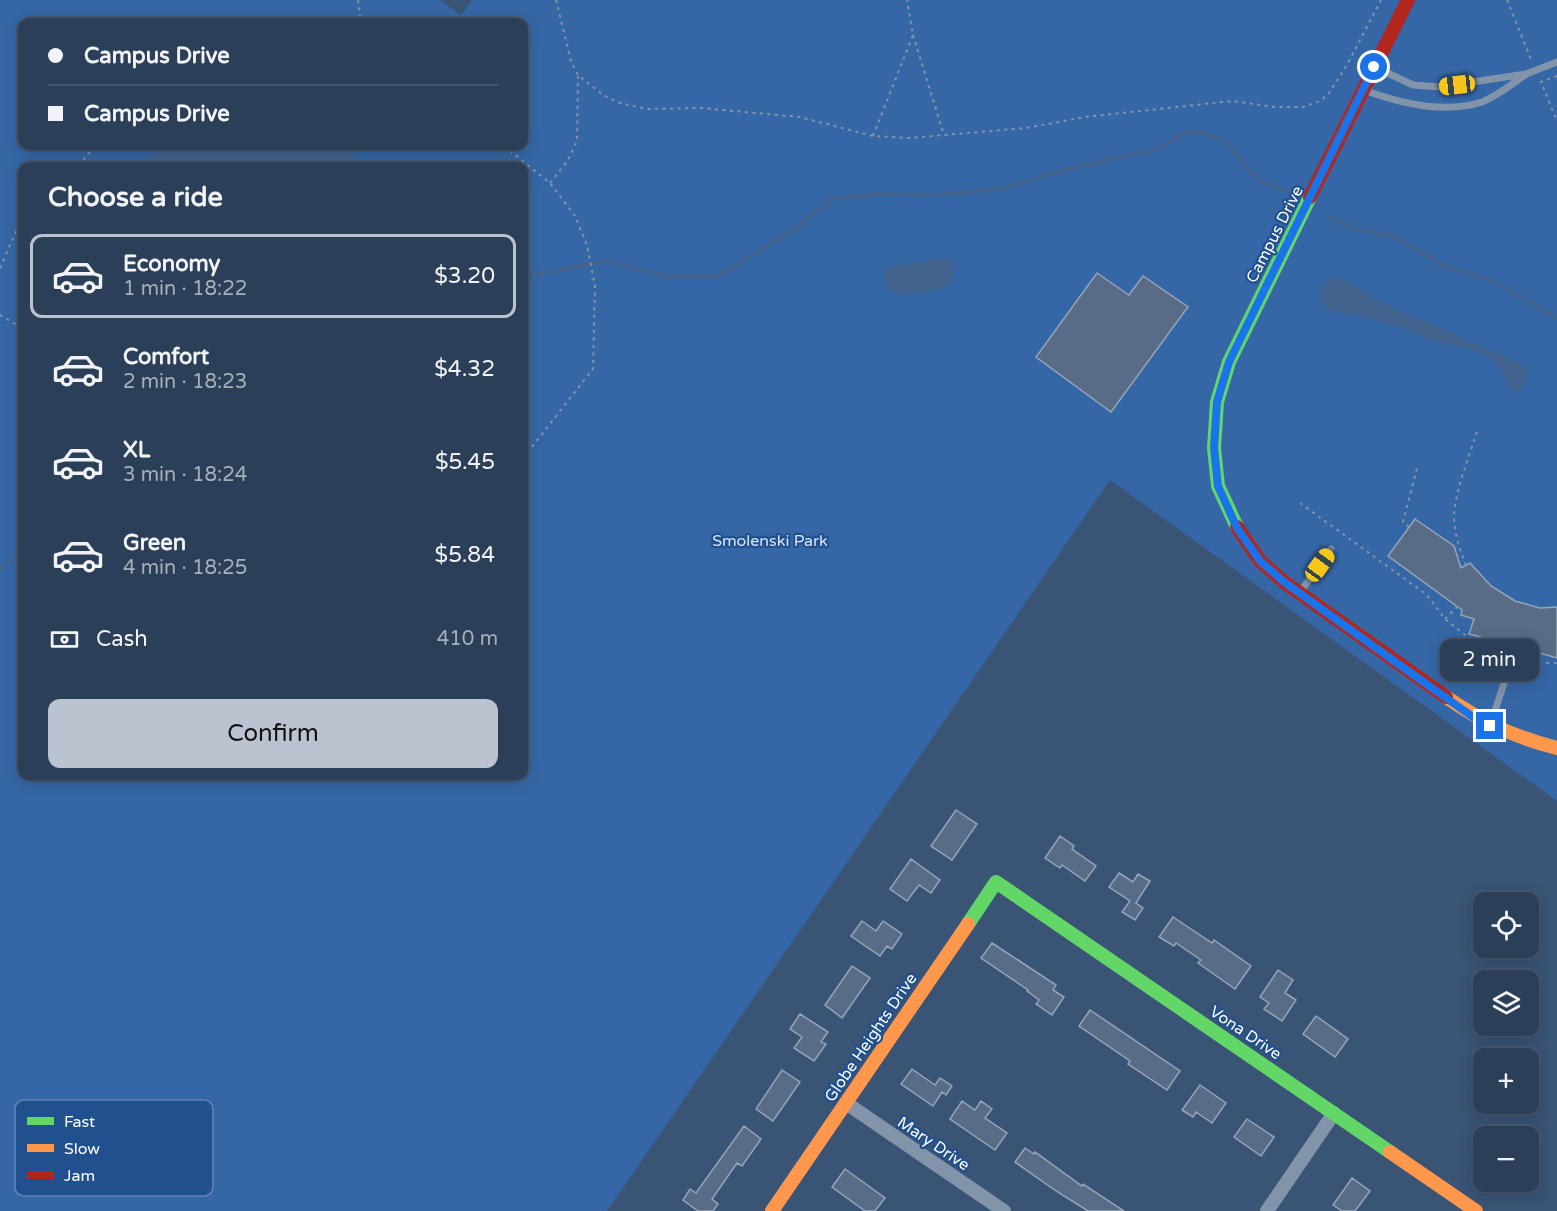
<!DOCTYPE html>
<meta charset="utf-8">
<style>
body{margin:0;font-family:"Varela Round",sans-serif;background:#34465e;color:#f1f3f6;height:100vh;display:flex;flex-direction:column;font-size:22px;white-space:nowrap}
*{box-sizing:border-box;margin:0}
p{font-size:20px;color:#a6afba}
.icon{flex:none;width:33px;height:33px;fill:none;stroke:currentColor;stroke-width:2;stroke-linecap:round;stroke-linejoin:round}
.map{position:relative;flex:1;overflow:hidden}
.side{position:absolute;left:18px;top:162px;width:510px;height:618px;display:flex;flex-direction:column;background:#2c3f58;border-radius:12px;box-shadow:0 3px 15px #0003,0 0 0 2px #48586e}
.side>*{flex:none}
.guide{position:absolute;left:18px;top:18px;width:510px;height:132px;border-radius:12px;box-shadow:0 3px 15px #0003,0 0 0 2px #48586e;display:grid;align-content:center;height:132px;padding:0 30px;background:#2c3f58}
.controls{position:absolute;left:1473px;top:892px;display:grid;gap:12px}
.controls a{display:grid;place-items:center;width:66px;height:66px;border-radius:12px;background:#2c3f58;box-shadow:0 3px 15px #0003,0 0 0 2px #48586e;font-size:30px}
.end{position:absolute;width:27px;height:27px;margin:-14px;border:8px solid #1a73e8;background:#fff;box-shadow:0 0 0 3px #fff}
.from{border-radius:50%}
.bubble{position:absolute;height:42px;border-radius:12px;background:#2c3f58;box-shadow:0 3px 15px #0003,0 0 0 2px #48586e;font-size:20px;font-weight:600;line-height:42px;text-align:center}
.car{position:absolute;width:18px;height:36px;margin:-18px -9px;border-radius:8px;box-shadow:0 0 4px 2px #0007;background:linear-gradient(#f5c518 24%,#345 0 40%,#f5c518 0 76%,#345 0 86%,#f5c518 0)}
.guide b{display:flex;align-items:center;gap:21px;height:57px;font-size:22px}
.guide b+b{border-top:2px solid #48586e}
.guide i{width:15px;height:15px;background:#f1f3f6}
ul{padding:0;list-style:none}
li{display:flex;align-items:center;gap:18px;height:84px;margin:0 12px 9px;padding:0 18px;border:3px solid transparent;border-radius:12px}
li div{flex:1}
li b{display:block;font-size:22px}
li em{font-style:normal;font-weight:600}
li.selected{border-color:#bac3cf}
li>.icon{width:54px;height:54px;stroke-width:1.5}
h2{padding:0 30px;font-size:27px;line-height:72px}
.pay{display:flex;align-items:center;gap:15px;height:66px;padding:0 30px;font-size:22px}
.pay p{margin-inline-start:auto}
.action{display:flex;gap:12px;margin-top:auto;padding:12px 30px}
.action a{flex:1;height:69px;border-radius:12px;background:#bac3cf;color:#111;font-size:24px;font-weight:600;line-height:69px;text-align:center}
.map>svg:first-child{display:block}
.green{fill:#3567a6;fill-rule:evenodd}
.water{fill:#446490}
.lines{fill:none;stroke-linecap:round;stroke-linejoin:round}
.stream{stroke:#446490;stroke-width:4}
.building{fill:#586c87;stroke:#96a5b8;stroke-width:1.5}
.path{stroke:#8194a9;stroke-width:2;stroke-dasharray:3 4.5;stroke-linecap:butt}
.lane{stroke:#8194a9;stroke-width:7}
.street{stroke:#8194a9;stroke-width:14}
.fast{stroke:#63d668;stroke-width:14}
.slow{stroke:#ff974d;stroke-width:14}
.jam{stroke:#b3261e;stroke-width:14}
.route{stroke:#1a73e8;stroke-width:8}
.labels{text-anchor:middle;stroke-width:4.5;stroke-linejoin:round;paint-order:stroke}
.street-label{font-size:16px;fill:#fff;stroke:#21508f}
.park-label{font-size:16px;fill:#d6e5f9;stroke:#21508f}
.key{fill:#21508f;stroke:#6484b1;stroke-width:1.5}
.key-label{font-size:16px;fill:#fff}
</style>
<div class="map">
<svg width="1557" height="1211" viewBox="0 0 1557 1211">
<rect width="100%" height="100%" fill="#3a5476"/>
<path class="green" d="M0 0H440L461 15 472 0H1557V801L1110 480 607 1211H0ZM22 22H524V146H22ZM22 166H524V776H22Z"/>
<path class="water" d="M161 146H347L360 166H142Z
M941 258 949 259 954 264C954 272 953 279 946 285 940 290 932 291 924 292 906 296 882 298 884 272L890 267Z
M1336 277 1346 281 1394 309 1427 322 1521 364 1528 371 1526 380 1518 392 1513 393 1507 384 1499 367 1490 358 1478 351 1428 339 1401 327 1358 315 1332 312 1321 304 1319 293 1325 282Z"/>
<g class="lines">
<path class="stream" d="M1329 217 1357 230 1394 236 1444 266 1492 280 1551 315 1557 317
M524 279 530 276 605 261 667 276H718L792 231 833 198 882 194 940 195 1004 188 1072 168 1158 149 1183 133 1204 132 1225 141 1243 164 1260 181 1290 193
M0 569 22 549"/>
</g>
<path class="building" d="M1097 273 1129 295 1143 276 1188 307 1111 412 1036 357Z
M1415 519 1454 546 1461 568 1470 563 1491 586 1515 601 1540 608 1557 607V658L1522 648 1520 656 1501 651 1504 643 1469 634 1474 619 1461 615 1462 610 1388 556Z
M956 810 977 824 952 860 931 846Z
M1060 836 1074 846 1072 849 1096 866 1085 881 1062 865 1060 868 1045 858Z
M911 859 940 880 931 893 919 885 907 901 890 889Z
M1119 873 1133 882 1138 874 1150 881 1136 903 1143 908 1135 920 1122 912 1130 901 1109 887Z
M1173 917 1212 943 1214 940 1251 966 1235 989 1198 963 1201 960 1176 943 1174 946 1159 937Z
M862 921 876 931 883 921 902 934 892 949 887 946 880 956 851 936Z
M992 943 1056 985 1053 990 1064 997 1052 1015 1036 1004 1039 1000 1027 991 1028 990 981 958Z
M852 966 870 978 842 1018 825 1005Z
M1278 970 1293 980 1285 993 1296 1000 1282 1021 1264 1009 1269 1003 1260 997Z
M1090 1010 1180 1071 1167 1090 1128 1064 1130 1061 1079 1026Z
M800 1014 828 1032 821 1042 826 1044 814 1061 794 1048 802 1037 790 1029Z
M1316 1016 1348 1039 1335 1057 1303 1034Z
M912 1069 935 1085 940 1078 952 1086 946 1095 942 1092 933 1106 901 1084Z
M782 1070 800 1082 773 1121 756 1109Z
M1200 1085 1226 1103 1212 1123 1196 1112 1193 1117 1182 1110Z
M962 1101 975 1110 981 1101 992 1109 985 1118 1007 1133 995 1150 950 1119Z
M1247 1119 1274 1137 1261 1156 1234 1137Z
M744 1126 761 1139 742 1166 737 1163 712 1199 718 1204 713 1211H698L683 1200 690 1189 696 1193Z
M1025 1148 1034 1154 1035 1152 1082 1186 1083 1184 1124 1211H1088L1056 1191 1015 1162Z
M845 1169 885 1198 875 1211H865L832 1187Z
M1352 1178 1370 1191 1355 1211H1342L1333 1205Z"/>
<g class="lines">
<path class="path" d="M358 0 361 22
M556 0 571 61 578 75 603 95 620 103 647 109 701 108 800 117 873 136 909 138 1026 128 1085 117 1232 101 1275 107H1303L1320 101 1329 93 1347 65 1381 0
M1507 0 1531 59
M913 35 944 135
M1557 76 1541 82 1557 121
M873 136 913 35 907 0
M504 146 550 183 575 216 587 245 595 286 593 369 524 457
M79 166 94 146
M550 183 568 160 577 141 578 75
M0 268 22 218
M0 315 22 328
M1300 503 1427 595 1445 619 1474 642 1500 655 1521 661 1537 663H1557
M1409 527 1403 522 1417 468
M1466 565C1460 551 1455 535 1454 519 1454 492 1470 455 1478 428
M1445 619 1459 605"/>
<path class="lane" d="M1377 68 1413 85 1439 87 1526 74 1557 62
M1364 90C1399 103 1445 114 1482 102 1497 96 1512 84 1525 75
M1301 591 1331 549
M1491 723 1506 677"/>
<path class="street" d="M846 1103 1004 1211
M1267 1211 1334 1113"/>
<path class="fast" d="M1237 527 1218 486 1214 448 1217 402 1229 362 1310 197
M968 924 996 882 1390 1152"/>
<path class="slow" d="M1446 697C1482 722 1514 737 1557 748
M1390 1152 1476 1211
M772 1211 968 924"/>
<path class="jam" d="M1310 197 1408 0
M1237 527 1260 561 1284 582 1446 697"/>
</g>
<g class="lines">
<path class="route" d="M1374 67 1229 362 1217 402 1214 448 1218 486 1237 528 1260 561 1284 582 1401 666 1473 717 1490 726"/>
</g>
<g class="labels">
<g class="street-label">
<text transform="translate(1274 234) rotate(-63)" y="6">Campus Drive</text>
<text transform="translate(1246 1032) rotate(34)" y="6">Vona Drive</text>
<text transform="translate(870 1037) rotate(-56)" y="6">Globe Heights Drive</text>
<text transform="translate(934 1143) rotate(34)" y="6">Mary Drive</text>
</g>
<g class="park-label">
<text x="770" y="546">Smolenski Park</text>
</g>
</g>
<rect x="15" y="1100" width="198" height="96" rx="9" class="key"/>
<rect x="27" y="1117" width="27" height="8" fill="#63d668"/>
<rect x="27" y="1144" width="27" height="8" fill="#ff974d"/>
<rect x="27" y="1171" width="27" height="8" fill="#b3261e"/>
<g class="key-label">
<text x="64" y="1127">Fast</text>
<text x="64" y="1154">Slow</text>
<text x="64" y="1181">Jam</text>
</g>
</svg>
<div class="controls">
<a><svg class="icon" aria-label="locate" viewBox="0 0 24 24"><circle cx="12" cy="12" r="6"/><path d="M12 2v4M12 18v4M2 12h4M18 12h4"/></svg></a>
<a><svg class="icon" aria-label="layers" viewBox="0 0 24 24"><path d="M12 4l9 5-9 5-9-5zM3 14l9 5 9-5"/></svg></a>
<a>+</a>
<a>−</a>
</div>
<i class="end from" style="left:1374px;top:67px"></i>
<i class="end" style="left:1490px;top:726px"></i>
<div class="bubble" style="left:1440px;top:639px;width:99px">2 min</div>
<i class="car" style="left:1457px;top:85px;rotate:263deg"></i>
<i class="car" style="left:1320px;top:565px;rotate:36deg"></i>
<div class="guide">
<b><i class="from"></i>Campus Drive</b>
<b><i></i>Campus Drive</b>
</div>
<section class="side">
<h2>Choose a ride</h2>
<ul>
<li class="selected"><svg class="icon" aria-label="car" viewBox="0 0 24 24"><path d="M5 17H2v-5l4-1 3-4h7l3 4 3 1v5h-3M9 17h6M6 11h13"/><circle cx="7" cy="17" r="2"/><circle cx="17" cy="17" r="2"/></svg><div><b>Economy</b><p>1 min · 18:22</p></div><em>$3.20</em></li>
<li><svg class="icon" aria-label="car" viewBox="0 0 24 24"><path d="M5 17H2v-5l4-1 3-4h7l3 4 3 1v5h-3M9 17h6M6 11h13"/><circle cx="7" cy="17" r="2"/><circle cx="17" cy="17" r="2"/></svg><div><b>Comfort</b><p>2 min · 18:23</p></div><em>$4.32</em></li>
<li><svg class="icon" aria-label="car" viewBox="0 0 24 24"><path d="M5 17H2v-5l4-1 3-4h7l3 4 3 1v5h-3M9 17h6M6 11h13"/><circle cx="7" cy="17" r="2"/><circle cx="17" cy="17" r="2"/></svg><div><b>XL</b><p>3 min · 18:24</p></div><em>$5.45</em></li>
<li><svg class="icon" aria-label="car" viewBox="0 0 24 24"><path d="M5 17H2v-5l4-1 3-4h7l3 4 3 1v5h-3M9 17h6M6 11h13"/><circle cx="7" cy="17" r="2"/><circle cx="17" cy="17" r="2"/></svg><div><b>Green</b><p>4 min · 18:25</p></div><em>$5.84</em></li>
</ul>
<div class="pay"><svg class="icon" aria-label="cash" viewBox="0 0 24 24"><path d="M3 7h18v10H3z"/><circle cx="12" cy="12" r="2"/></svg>Cash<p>410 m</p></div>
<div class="action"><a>Confirm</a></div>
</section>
</div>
